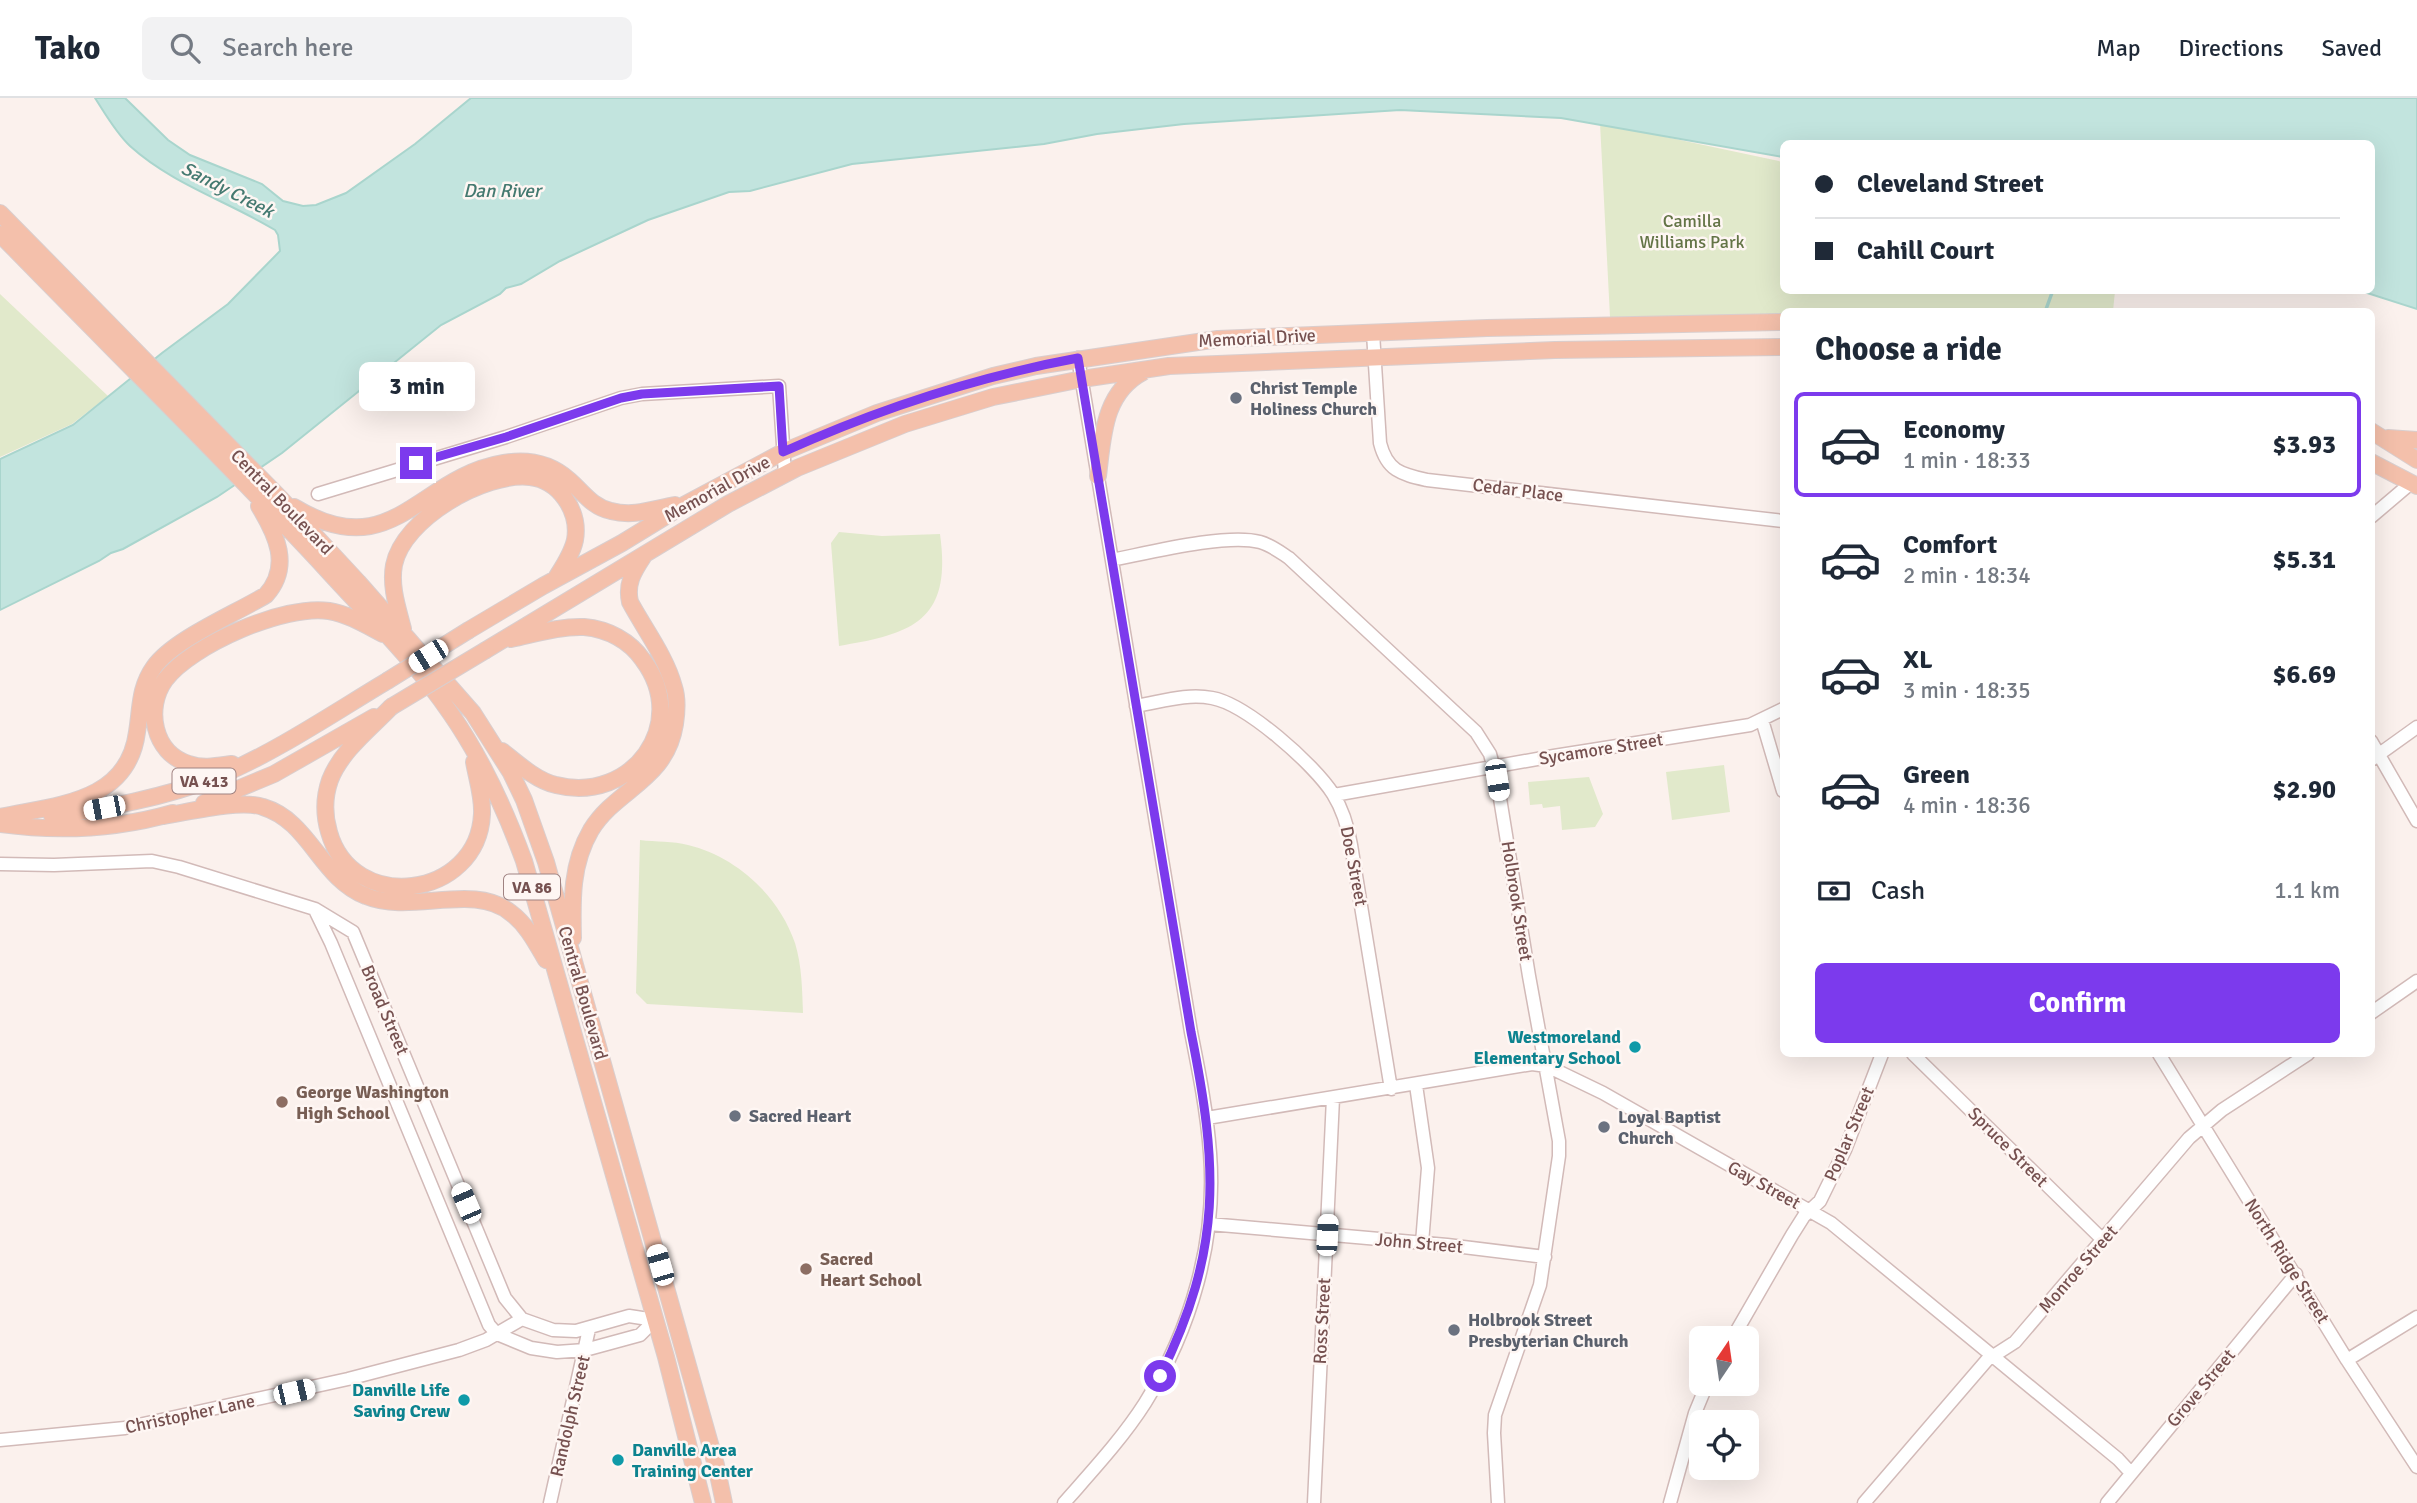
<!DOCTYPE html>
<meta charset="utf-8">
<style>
body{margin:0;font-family:Signika,sans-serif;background:#f2f2f3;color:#1f2937;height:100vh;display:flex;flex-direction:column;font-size:26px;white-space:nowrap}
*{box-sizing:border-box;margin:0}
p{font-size:23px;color:#747a83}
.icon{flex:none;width:38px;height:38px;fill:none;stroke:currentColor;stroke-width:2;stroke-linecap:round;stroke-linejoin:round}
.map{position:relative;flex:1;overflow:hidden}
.drawer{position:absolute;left:1780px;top:210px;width:595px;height:749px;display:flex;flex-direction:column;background:#fff;border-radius:10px;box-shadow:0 7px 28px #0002}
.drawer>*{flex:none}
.top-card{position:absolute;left:1780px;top:42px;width:595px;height:154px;border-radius:10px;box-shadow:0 7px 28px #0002;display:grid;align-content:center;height:154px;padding:0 35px;background:#fff}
.needle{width:46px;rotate:13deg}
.tools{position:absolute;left:1689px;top:1228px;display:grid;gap:14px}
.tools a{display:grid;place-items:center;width:70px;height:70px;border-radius:10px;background:#fff;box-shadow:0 7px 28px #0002;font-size:35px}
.end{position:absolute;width:32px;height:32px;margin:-16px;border:9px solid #7c3aed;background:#fff;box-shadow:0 0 0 4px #fff}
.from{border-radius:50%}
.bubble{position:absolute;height:49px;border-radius:10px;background:#fff;box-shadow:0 7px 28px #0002;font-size:23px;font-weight:800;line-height:49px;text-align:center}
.car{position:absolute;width:21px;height:42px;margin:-21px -10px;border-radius:9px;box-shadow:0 0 5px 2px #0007;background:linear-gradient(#fff 24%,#345 0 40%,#fff 0 76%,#345 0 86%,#fff 0)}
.top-card b{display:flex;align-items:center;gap:24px;height:66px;font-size:26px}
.top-card b+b{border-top:2px solid #e0e1e3}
.top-card i{width:18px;height:18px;background:#1f2937}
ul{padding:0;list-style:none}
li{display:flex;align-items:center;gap:21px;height:105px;margin:0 14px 10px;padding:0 21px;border:4px solid transparent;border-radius:10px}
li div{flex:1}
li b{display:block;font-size:26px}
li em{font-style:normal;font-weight:800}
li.on{border-color:#7c3aed}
li>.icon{width:63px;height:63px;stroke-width:1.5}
h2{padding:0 35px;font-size:32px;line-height:84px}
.pay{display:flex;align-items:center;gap:18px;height:77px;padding:0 35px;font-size:26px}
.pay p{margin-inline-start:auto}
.action{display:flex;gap:14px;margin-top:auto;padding:14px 35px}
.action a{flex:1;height:80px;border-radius:10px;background:#7c3aed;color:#fff;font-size:28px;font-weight:800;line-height:80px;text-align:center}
header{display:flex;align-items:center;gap:42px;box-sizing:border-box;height:98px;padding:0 35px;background:#fff;border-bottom:2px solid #e0e1e3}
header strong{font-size:33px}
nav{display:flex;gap:38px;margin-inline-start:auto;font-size:24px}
.search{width:490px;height:63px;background:#f2f2f3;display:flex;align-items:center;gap:18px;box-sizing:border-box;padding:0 24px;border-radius:10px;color:#747a83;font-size:26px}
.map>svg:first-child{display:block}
.green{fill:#e1e9cb}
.water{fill:#c2e4de;stroke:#a9d5cd;stroke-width:2}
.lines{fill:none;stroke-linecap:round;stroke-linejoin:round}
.stream{stroke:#a9d5cd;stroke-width:3.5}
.minor-casing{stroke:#d2bab8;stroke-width:15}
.major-casing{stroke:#d9cece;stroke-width:18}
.minor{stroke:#fff;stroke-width:12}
.major{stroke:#f4c0ab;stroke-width:16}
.major-bridge-casing{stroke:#d9cece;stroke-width:18;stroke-linecap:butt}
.major-bridge{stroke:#f4c0ab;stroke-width:16}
.route{stroke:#7c3aed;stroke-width:9}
.worship-dot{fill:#6b7280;stroke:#fef6f3;stroke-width:2.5}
.culture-dot{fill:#0f9aa8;stroke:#fef6f3;stroke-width:2.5}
.education-dot{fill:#8d6e63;stroke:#fef6f3;stroke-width:2.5}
.labels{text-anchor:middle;stroke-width:5;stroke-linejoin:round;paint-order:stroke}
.shield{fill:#fef6f3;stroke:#9f8281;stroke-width:2}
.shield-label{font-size:16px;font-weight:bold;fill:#765150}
.park-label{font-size:18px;fill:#637446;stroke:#fef6f3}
.street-label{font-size:18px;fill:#765150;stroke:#fef6f3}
.worship-label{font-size:18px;font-weight:bold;fill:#5b616d;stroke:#fef6f3;text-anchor:start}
.culture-label{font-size:18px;font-weight:bold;fill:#0d838f;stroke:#fef6f3;text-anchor:end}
.education-label{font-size:18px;font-weight:bold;fill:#785e54;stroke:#fef6f3;text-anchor:start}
.water-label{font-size:19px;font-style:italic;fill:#447970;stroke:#fef6f3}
</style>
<header>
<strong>Tako</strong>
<div class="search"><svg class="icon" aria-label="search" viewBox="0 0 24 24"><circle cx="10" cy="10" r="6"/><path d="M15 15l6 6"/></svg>Search here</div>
<nav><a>Map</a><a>Directions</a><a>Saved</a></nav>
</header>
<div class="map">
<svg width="2417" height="1405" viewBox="0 0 2417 1405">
<rect width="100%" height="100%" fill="#fbf1ed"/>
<path class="green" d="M1600 25 1783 64V192L2115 193 2113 213 1783 214V218L1610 219Z
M0 196 108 298 72 326 0 359Z
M839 434 882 438 940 436C952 522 914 536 839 548L831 445Z
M1724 667 1730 714 1672 722 1666 674Z
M1589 679 1603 716 1595 729 1562 732 1560 708 1543 710 1542 706 1530 707 1528 684Z
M640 742C656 744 673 743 688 747 737 759 779 798 795 845 802 868 802 891 803 915L647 906 636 895Z"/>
<path class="water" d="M95 0H125L168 42 190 57 262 86 283 103 303 108 316 107 346 95 415 46 471 0H2417V211L2361 193 2371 192V46H1783V59L1561 20 1400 12 1184 26 1097 36 1044 46 852 66 750 93 729 94 648 122 560 163 521 186 506 190 500 196 441 227 282 355 217 399 123 451 111 455 99 463 0 512V361L73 327 162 255 228 206 280 153 278 137 275 132C227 103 172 86 130 48 116 35 106 17 95 0Z"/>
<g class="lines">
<path class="stream" d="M2045 214 2053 192"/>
<g class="minor-casing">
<path id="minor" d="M1373 235 1380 345C1387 373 1401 376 1427 382L1783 423
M318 396 506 339 621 300 642 296 779 288 785 376
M2371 419 2411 385
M1112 462C1148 455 1226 435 1260 444 1271 447 1280 454 1289 460L1476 634 1490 656 1497 682 1529 878 1559 1043V1058L1540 1187 1495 1317 1494 1335 1498 1405
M1136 608C1161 604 1186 595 1212 600 1246 606 1314 666 1333 696 1343 712 1348 729 1351 747L1391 991
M1762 622 1783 693
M2371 643 2417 723
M2371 662 2417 629
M1334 697 1554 658 1750 627 1783 611
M0 766 54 767 152 763 179 769 315 811 353 834 505 1200 522 1221
M315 812 331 845 489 1227 497 1236 531 1250 557 1254 585 1252 640 1237 655 1222 629 1218 576 1233 553 1232 522 1221
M2371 915 2417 883
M1913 956 2103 1142
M2159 956 2347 1262 2417 1369
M1416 987 1428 1070 1422 1145
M1207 1020 1532 966 1547 968 1603 995 1831 1125 2118 1361 2131 1375
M1209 1126 1447 1147 1545 1159
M1732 1241 1792 1137 1804 1118 1820 1103 1845 1052 1882 956
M2347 1262 2417 1219
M0 1342 125 1330 348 1281 459 1252 486 1242 522 1221
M550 1405 589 1231
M1064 1405C1092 1373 1122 1341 1145 1305 1191 1231 1217 1143 1210 1055 1207 1014 1199 974 1191 934L1078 260
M1314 1405 1333 1000
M1670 1405 1695 1315 1707 1286
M1864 1405 1987 1262 2015 1244 2189 1040 2222 1012 2308 956
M2107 1405 2296 1176"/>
</g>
<g class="major-casing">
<path id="major" d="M0 115 281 401 358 484 473 615 511 675 524 702 546 764 716 1367 724 1405
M0 136C106 245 215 352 319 463 364 513 413 560 451 616 482 661 505 711 524 763L666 1259 703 1405
M2371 333 2417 362
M2388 340 2417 342
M2371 364 2417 388
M1098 378C1103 339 1103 295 1143 274
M294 409C393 469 418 379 504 365 528 361 551 366 569 382 583 394 592 409 611 413 634 419 653 411 675 407
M403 531C398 511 390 489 394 467 403 421 484 374 530 379 559 382 580 413 575 442 572 456 563 469 556 480
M469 532 543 488 622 445 684 407 783 354 877 315 993 278 1036 268 1218 241 1487 230 1783 224
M486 552 728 406 797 370 905 326 993 299 1082 281 1169 268 1555 252 1783 249
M391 609C371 630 341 653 330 682 324 699 324 717 329 734 352 817 478 801 482 716 483 699 477 681 474 664
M502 653C517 665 537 683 556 687 632 706 691 626 643 562 630 543 608 531 584 529 560 528 535 536 511 541
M232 666C217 668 203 671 189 666 153 655 145 610 165 582 191 547 285 506 329 513 348 516 366 527 383 536
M204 705 274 676 374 619
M52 718C106 710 163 700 214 680 273 656 332 616 387 583
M163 718C189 714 240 701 263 709 310 723 320 780 366 798 411 817 474 784 511 815 527 827 536 845 546 862
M0 719C56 707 128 705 137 634 141 610 139 590 154 569 174 541 235 516 266 497 292 468 276 436 259 408
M0 726C58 734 117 731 173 715
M573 840C572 802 571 766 591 732 617 690 666 683 675 626 677 613 678 601 674 589 666 559 645 532 630 504 626 486 633 474 643 459"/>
</g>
<use href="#minor" class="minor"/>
<use href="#major" class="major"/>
<g class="major-bridge-casing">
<path id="major-bridge" d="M387 583 469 532
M391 609 486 552"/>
</g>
<use href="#major-bridge" class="major-bridge"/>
</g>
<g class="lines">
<path class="route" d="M416 365 506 339 621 300 642 296 779 288 783 354C878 311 976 279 1078 260L1191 934C1218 1069 1223 1151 1160 1278"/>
</g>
<g class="worship-dot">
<circle cx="1236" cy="300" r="7"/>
<circle cx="735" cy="1018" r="7"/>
<circle cx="1604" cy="1029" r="7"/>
<circle cx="1454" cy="1232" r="7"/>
</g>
<g class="culture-dot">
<circle cx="1635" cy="949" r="7"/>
<circle cx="464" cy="1302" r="7"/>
<circle cx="618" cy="1362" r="7"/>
</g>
<g class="education-dot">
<circle cx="282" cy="1004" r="7"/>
<circle cx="806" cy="1171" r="7"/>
</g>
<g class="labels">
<g class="shield">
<rect x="172.5" y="670.5" width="63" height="25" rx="5"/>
<rect x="504" y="776.5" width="56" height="25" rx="5"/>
</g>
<g class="shield-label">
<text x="204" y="689">VA 413</text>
<text x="532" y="795">VA 86</text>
</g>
<g class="park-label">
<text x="1692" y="129">Camilla<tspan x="1692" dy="21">Williams Park</tspan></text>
</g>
<g class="street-label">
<text transform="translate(1257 240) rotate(-3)" y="6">Memorial Drive</text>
<text transform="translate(717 391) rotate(-29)" y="6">Memorial Drive</text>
<text transform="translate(1518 392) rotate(7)" y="6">Cedar Place</text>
<text transform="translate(282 404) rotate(46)" y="6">Central Boulevard</text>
<text transform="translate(1601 651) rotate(-9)" y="6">Sycamore Street</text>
<text transform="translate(1354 768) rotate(79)" y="6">Doe Street</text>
<text transform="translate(1517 803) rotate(81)" y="6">Holbrook Street</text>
<text transform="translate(583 895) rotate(74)" y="6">Central Boulevard</text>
<text transform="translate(385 912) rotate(67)" y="6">Broad Street</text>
<text transform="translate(1849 1036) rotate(-67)" y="6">Poplar Street</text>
<text transform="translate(2008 1049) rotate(45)" y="6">Spruce Street</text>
<text transform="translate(1764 1087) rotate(29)" y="6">Gay Street</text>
<text transform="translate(1419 1145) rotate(5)" y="6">John Street</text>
<text transform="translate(2287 1163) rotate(58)" y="6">North Ridge Street</text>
<text transform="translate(2078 1171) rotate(-49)" y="6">Monroe Street</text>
<text transform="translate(1322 1223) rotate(-87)" y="6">Ross Street</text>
<text transform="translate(2201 1290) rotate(-50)" y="6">Grove Street</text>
<text transform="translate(190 1316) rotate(-12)" y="6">Christopher Lane</text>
<text transform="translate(570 1318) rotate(-77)" y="6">Randolph Street</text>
</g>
<g class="worship-label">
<text x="1250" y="296">Christ Temple<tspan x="1250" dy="21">Holiness Church</tspan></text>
<text x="749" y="1024">Sacred Heart</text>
<text x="1618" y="1025">Loyal Baptist<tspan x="1618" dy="21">Church</tspan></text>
<text x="1468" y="1228">Holbrook Street<tspan x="1468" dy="21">Presbyterian Church</tspan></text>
</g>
<g class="culture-label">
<text x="1621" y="945">Westmoreland<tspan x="1621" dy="21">Elementary School</tspan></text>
<text x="450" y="1298">Danville Life<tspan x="450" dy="21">Saving Crew</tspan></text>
<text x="632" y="1358" text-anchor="start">Danville Area<tspan x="632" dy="21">Training Center</tspan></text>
</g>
<g class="education-label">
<text x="296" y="1000">George Washington<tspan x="296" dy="21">High School</tspan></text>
<text x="820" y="1167">Sacred<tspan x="820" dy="21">Heart School</tspan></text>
</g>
<g class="water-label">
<text transform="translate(228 91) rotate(27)" y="7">Sandy Creek</text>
<text x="502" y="99">Dan River</text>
</g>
</g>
</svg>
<div class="tools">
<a><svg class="needle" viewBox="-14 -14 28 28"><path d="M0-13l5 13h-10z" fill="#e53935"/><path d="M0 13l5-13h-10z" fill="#747a83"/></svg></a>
<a><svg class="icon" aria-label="locate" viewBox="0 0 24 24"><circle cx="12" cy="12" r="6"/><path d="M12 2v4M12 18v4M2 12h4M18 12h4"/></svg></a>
</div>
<i class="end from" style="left:1160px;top:1278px"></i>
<i class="end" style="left:416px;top:365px"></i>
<div class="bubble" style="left:359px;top:264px;width:116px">3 min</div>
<i class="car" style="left:428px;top:558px;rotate:238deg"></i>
<i class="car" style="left:1497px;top:682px;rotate:171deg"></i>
<i class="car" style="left:104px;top:710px;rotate:259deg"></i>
<i class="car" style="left:466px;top:1105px;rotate:337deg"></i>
<i class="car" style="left:1327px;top:1137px;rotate:3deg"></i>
<i class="car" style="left:660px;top:1167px;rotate:344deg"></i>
<i class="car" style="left:294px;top:1294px;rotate:77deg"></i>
<div class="top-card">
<b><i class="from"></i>Cleveland Street</b>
<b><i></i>Cahill Court</b>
</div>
<section class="drawer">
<h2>Choose a ride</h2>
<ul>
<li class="on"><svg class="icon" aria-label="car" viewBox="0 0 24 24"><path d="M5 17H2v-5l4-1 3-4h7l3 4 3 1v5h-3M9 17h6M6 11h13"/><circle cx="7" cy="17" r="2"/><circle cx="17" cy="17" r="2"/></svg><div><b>Economy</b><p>1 min · 18:33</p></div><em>$3.93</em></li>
<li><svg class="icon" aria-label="car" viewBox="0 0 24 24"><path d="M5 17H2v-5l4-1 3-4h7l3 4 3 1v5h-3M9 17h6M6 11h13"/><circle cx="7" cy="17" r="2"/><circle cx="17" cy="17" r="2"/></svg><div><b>Comfort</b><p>2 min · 18:34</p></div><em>$5.31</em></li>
<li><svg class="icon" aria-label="car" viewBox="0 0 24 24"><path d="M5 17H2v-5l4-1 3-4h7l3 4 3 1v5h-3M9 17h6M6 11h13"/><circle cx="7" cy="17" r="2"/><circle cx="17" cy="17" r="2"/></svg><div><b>XL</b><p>3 min · 18:35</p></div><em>$6.69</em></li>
<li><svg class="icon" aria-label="car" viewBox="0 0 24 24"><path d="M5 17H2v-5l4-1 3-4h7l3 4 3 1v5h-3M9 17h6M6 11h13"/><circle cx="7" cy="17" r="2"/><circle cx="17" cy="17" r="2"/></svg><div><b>Green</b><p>4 min · 18:36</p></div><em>$2.90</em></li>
</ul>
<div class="pay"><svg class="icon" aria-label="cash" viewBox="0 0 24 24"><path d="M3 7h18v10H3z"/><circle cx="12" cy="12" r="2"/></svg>Cash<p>1.1 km</p></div>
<div class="action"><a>Confirm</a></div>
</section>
</div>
